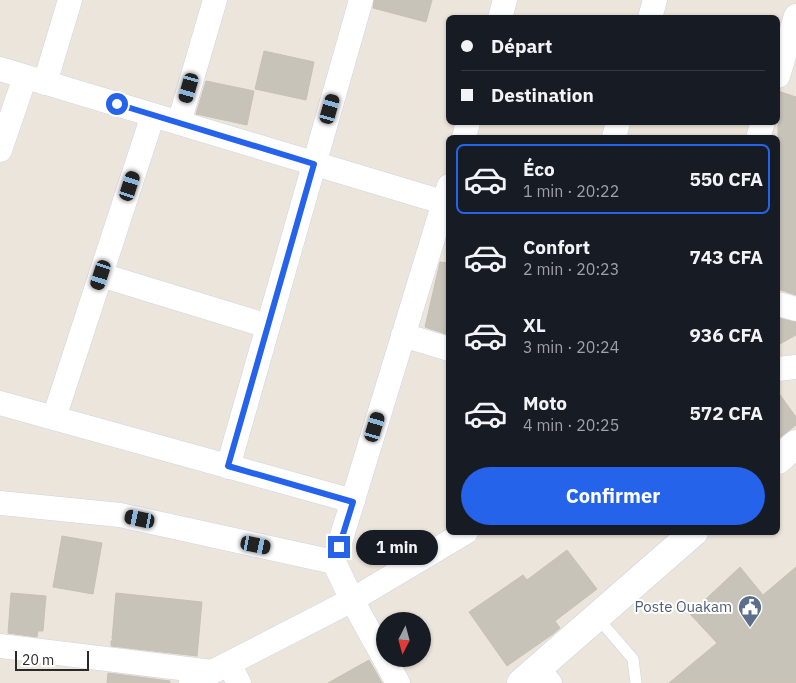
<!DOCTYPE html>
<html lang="fr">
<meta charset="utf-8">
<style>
body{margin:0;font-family:"IBM Plex Sans",sans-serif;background:#242831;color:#f1f3f6;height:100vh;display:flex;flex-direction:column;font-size:19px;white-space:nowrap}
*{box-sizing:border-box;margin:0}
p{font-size:16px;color:#9ea1a6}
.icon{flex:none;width:28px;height:28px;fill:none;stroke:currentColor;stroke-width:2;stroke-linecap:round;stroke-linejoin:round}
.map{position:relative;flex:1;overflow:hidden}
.side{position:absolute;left:446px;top:135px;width:334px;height:400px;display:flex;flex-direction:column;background:#171b24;border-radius:8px;box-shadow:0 1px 4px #0004}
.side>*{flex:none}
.hud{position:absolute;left:446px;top:15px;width:334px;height:110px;border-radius:8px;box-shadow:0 1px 4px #0004;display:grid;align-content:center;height:110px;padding:0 15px;background:#171b24}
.needle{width:32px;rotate:186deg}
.fabs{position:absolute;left:376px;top:612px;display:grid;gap:10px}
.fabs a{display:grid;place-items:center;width:55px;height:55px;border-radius:50%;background:#171b24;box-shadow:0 1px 4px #0004;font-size:25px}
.scale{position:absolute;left:15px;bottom:12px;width:74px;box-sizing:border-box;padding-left:5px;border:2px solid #2a2a2a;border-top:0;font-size:14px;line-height:18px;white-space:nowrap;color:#2a2a2a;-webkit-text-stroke:4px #fff;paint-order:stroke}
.end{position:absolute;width:22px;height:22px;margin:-11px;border:6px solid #2563eb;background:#fff;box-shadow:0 0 0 2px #fff}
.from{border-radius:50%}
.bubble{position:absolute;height:35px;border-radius:18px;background:#171b24;box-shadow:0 1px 4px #0004;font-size:16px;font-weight:800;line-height:35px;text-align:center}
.car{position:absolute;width:15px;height:30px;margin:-15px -8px;border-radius:6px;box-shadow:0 0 4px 1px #0007;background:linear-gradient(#222 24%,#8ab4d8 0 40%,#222 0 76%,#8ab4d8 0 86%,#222 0)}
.hud b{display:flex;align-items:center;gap:18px;height:48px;font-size:19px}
.hud b+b{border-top:1px solid #363941}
.hud i{width:12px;height:12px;background:#f1f3f6}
ul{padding:9px 0 0;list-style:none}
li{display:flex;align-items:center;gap:15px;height:70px;margin:0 10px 8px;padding:0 5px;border:2px solid transparent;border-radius:8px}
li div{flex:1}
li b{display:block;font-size:19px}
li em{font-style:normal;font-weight:800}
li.current{border-color:#2563eb}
li>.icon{width:45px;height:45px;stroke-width:1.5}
.primary-button{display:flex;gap:10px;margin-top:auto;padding:10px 15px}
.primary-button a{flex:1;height:58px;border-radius:30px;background:#2563eb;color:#fff;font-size:20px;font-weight:800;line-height:58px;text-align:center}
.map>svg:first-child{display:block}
.building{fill:#c7c3b9;stroke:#c8c1b4}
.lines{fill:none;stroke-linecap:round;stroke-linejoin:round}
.lane-casing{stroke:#d0d3e3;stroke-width:12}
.street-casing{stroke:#d0d3e3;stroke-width:25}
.secondary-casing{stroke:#d0d3e3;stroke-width:29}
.lane{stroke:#fff;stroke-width:11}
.street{stroke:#fff;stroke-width:24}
.secondary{stroke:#fff;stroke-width:28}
.route{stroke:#2563eb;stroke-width:6}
.labels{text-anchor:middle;stroke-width:4;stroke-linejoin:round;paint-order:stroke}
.service-label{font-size:15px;fill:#4e5e75;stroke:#fff;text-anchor:end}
</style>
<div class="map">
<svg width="796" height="683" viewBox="0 0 796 683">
<rect width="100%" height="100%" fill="#ece5db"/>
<path class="building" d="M374 0H432L426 22 373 8Z
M264 51 314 62 306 100 255 89Z
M206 81 254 91 247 125 196 114Z
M778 91 796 97V295L778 289Z
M440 262 449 263V335L425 327Z
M778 318 796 322V335L778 345Z
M778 392 796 417V425L778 439Z
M62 536 102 543 93 594 53 587Z
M567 550 597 589 555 621 560 628 553 634 507 666 469 612 523 575 527 580Z
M740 567 763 595 796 567V683H669L717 643 690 614Z
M11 593 46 596 43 631H38L37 637 8 633Z
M116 593 202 602 197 656 111 646V641L114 639H112Z
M369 660 382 683H328Z
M108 673 170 681V683H107Z"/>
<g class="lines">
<g class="lane-casing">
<path id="lane" d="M597 617 633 659 636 683"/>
</g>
<g class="street-casing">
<path id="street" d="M500 18 505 0
M650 18 655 0
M0 69 449 204
M778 76 796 16
M45 83 70 0
M179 123 215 0
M464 138 468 122
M614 138 618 122
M758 138 763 122
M0 150 25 77
M101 275 268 326
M778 304 796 309
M403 335 449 349
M778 369 796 367
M0 403 353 501
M54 418 153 115
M228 467 361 0
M0 503 120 515 334 562
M0 646 212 672
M229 664 239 683
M537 668 550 683
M191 683 352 600 466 532
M398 683 352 600 334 562 449 186"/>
</g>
<g class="secondary-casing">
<path id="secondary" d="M778 460 796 444
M521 683 694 532"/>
</g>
<use href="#lane" class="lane"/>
<use href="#street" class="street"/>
<use href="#secondary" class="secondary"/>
</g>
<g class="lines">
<path class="route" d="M117 104 314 164 228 466 353 502 339 547"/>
</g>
<defs>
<g id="civic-pin" transform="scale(1.25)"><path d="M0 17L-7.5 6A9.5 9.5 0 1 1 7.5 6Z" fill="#5c6f8a" stroke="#fff"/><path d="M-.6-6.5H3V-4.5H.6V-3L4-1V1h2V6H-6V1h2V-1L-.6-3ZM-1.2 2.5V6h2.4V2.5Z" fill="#fff"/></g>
</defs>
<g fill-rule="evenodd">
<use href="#civic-pin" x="750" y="607"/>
</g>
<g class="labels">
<g class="service-label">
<text x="732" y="612">Poste Ouakam</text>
</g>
</g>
</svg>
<div class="fabs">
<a><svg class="needle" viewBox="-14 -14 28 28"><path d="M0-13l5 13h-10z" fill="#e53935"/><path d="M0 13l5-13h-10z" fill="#9ea1a6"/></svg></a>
</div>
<div class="scale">20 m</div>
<i class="end from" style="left:117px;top:104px"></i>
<i class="end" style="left:339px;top:547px"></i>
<div class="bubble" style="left:356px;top:530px;width:82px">1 min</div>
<i class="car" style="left:189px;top:88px;rotate:196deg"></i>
<i class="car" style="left:330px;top:109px;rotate:16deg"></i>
<i class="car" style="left:130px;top:186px;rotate:18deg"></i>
<i class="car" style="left:101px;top:275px;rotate:198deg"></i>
<i class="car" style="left:375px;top:427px;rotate:17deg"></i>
<i class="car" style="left:140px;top:519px;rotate:282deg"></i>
<i class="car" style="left:256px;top:545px;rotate:102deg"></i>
<div class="hud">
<b><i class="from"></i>Départ</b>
<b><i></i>Destination</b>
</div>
<section class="side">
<ul>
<li class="current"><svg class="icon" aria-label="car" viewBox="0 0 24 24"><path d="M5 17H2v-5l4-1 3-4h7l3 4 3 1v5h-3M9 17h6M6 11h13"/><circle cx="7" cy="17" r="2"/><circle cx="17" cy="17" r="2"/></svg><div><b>Éco</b><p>1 min · 20:22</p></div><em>550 CFA</em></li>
<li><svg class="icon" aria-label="car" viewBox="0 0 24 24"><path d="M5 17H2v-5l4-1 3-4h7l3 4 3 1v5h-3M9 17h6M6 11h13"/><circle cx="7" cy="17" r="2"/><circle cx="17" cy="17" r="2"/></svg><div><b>Confort</b><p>2 min · 20:23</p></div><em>743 CFA</em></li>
<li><svg class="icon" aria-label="car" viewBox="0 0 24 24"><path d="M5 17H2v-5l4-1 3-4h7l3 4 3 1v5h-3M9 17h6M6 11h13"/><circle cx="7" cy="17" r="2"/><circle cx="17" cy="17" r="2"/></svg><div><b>XL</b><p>3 min · 20:24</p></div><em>936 CFA</em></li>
<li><svg class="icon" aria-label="car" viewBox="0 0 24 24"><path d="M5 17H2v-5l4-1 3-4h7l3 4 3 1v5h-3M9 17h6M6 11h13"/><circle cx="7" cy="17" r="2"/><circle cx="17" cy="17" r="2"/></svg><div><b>Moto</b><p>4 min · 20:25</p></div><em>572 CFA</em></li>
</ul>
<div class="primary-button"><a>Confirmer</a></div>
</section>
</div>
